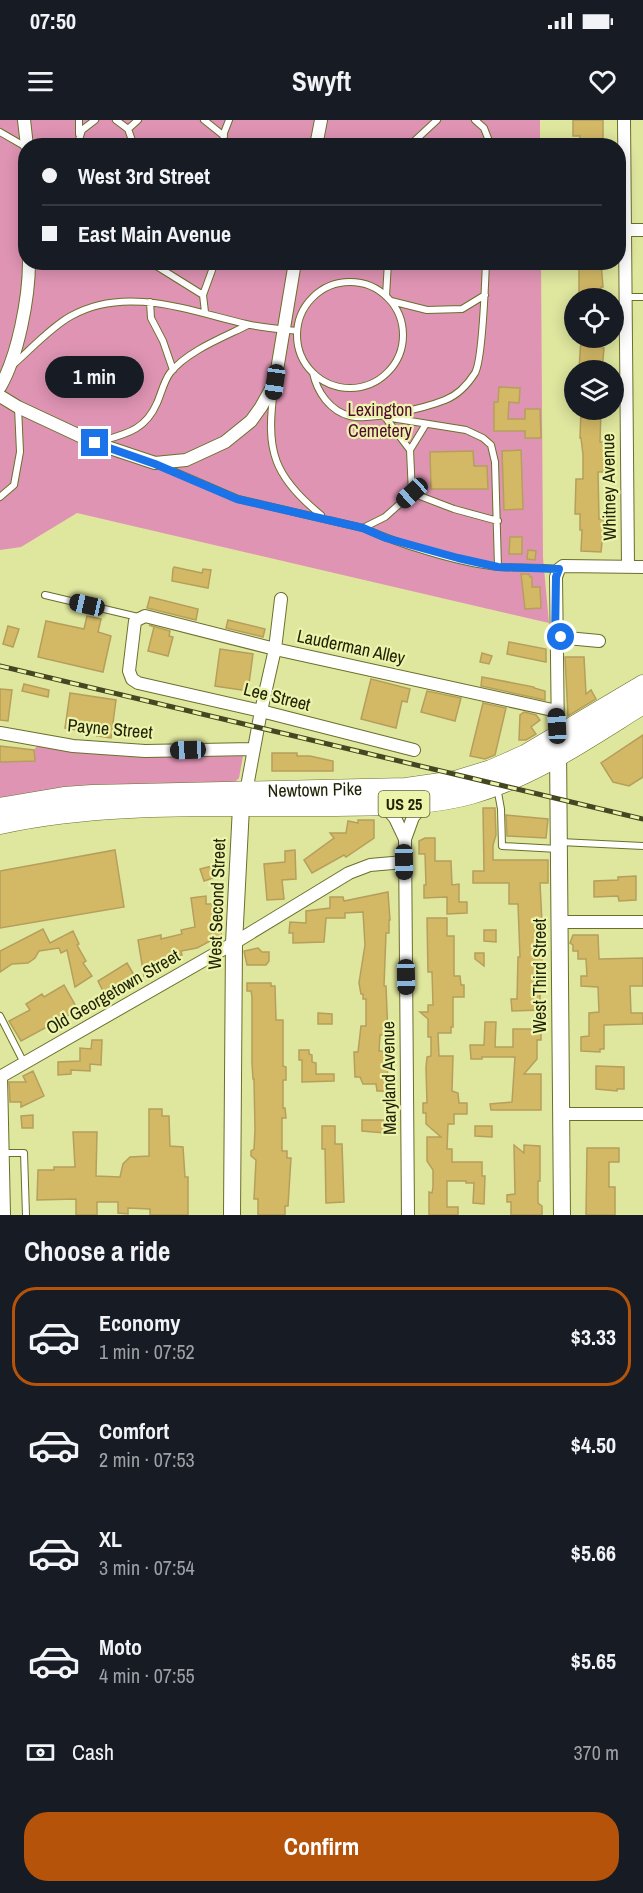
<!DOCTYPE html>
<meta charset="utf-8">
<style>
body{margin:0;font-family:"Archivo Narrow",sans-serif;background:#242831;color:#f1f3f6;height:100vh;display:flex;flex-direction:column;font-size:22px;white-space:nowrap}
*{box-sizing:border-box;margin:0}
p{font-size:20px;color:#9ea1a6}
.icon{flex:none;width:33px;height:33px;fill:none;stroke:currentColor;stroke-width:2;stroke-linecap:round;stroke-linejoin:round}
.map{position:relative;height:1095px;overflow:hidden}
.details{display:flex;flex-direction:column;background:#171b24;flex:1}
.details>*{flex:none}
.guide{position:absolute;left:18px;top:18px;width:608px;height:132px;border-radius:24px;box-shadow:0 3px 15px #0003;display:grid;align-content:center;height:132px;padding:0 24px;background:#171b24}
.tools{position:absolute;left:564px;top:168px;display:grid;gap:12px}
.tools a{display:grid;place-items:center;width:60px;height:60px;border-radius:50%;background:#171b24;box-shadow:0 3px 15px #0003;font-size:30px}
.end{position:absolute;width:27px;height:27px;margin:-14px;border:8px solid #1a73e8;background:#fff;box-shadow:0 0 0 3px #fff}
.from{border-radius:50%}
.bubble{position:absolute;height:42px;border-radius:21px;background:#171b24;box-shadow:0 3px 15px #0003;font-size:20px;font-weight:700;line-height:42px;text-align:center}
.car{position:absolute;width:18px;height:36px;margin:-18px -9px;border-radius:8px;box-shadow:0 0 4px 2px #0007;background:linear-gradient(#222 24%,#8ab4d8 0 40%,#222 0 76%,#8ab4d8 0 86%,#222 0)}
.guide b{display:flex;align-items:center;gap:21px;height:57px;font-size:22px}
.guide b+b{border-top:2px solid #363941}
.guide i{width:15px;height:15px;background:#f1f3f6}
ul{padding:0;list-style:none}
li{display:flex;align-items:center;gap:18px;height:99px;margin:0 12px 9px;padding:0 12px;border:3px solid transparent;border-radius:24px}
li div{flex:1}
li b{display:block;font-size:22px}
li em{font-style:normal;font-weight:700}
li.active{border-color:#b45309}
li>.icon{width:54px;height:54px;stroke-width:1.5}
h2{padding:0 24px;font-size:27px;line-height:72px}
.pay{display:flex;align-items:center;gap:15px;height:66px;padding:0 24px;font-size:22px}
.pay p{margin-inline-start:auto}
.button{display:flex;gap:12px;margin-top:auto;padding:12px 24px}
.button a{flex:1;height:69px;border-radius:24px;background:#b45309;color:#fff;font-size:24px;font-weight:700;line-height:69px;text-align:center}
.status{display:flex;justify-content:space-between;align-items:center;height:42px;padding:0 30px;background:#171b24;direction:ltr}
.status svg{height:16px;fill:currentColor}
header{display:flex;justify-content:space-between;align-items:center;height:78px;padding:0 24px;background:#171b24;font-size:27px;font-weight:700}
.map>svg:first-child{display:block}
.green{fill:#df94b4}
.building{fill:#d3b966;stroke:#b59f5b;stroke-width:1.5}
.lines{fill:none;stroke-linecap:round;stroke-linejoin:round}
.lane-casing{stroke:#6b6f2a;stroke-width:8}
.street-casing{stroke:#6b6f2a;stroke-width:14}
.secondary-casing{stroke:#6b6f2a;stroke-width:18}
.primary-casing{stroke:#6b6f2a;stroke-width:21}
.lane{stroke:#fff;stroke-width:6}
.street{stroke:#fff;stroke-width:12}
.secondary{stroke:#fff;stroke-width:16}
.primary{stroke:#fff;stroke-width:20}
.rail-casing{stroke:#444722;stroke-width:5}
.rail{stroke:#ecf3ab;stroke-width:3;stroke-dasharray:9;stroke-linecap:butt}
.route{stroke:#1a73e8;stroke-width:8}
.labels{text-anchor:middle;stroke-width:4.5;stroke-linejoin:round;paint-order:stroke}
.shield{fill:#ecf3ab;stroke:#5e6138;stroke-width:1.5}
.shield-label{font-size:16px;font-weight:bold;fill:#212306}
.park-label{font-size:18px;fill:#520932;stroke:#ecf3ab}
.street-label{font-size:18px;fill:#212306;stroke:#ecf3ab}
</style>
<div class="status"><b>07:50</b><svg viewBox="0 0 49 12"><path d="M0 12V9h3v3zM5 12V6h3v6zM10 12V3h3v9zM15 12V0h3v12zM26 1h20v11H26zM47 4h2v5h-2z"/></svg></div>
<header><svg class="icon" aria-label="menu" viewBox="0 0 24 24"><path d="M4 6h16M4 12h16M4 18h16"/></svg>Swyft<svg class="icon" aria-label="heart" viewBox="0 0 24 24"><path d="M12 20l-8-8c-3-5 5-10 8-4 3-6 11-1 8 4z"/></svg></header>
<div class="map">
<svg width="643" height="1095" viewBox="0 0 643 1095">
<rect width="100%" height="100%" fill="#dfe69e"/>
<path class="green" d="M0 0H540V25L26 26V142L541 143 543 438 549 503 77 393 21 427 0 430Z
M37 626 134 637 243 636 239 658 233 664 66 668 0 678V642L34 641V630Z"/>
<path class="building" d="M573 0H603V26H579L580 16H573Z
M579 142H601L603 167H601V178H579Z
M581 218H602V228H604L602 250H579Z
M499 267 520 268 519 283 509 282 508 299H525V289H540L541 318H525V311H494V282H498Z
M581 290H601L600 322H604V352H598L599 399 606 400V414L603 413 601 432 581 431 582 410H580V394H575L576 359H583V335L581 318H580Z
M521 330 523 389 504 390 502 331Z
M473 331 474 346H487L488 369H431L430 332Z
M510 417H522V434H509Z
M528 430 536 431 535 440 527 439Z
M174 447 202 453 203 449 211 450 208 468 172 461 173 449Z
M521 454H529L530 457H532V467H540L541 488 525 489Z
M150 477 198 489 196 500 147 488Z
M87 496 101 499 98 512 111 516 103 552 38 537 46 501 84 509Z
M228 500 265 509 263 517 226 508Z
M149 505 170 511 169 516 173 517 168 536 148 531 154 507Z
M8 506 19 509 13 527 3 524Z
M509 522 546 529V542L507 534Z
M220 529 253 534 248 571 215 566Z
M482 533 492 536 489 544 480 542Z
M565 537H584L586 574 591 570 596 579 568 596Z
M482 557 534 567V568L545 571V580L481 566Z
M371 559 410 569 407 582 402 581 396 608 361 599Z
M24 564 49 570 48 577 22 571Z
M0 569 12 570 8 601 0 600Z
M427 571 461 578 455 601 421 592Z
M70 573 116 580 111 618 97 616 98 613 65 608Z
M483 583 506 588 495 635 485 639 470 636Z
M524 592 536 595 540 600 531 607 536 614 526 620H519L520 595Z
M643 615V657L629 666 613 662 601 643Z
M0 626 34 630 35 641 0 642Z
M272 633H297V636H310L333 641V651H272Z
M483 688H495L496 715 493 725V740H548V763H540L543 824 541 855H544V865H541L540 876V890L512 891 511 879H517L518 837H520L518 784H509V763H473V751H484Z
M506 695 548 699 546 718 507 716Z
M358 700H374V718L346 737 344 735 312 753 304 740 334 718 330 713H346L348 701 358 703Z
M425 718H435V741H451L452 765 459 764V782H467V793L447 794V777L424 778V765H426L425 734H419V721Z
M115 730 124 787 0 808V751Z
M295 730 296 759 282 760 284 779 267 780 264 744 285 742V731Z
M212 746 216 757 204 761 200 749Z
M636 756V780L619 781 618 776 594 777V761L618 760V757Z
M388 772 390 800H389V813H386L384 866H386L388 915H380L379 931H387L388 971H377L376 964H363L360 957H355L354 932H358L361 906H366V879H363V874H361L359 863 365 825 363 792 345 793V798H326L324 822 293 823V813H289L290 802 306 803V791L330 788V777H343L344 781Z
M206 776V784H223L221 818 213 824 210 821 197 828 181 831 182 835 165 839V842L151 844 152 854 144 856 138 820 161 815V819L182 814 181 810 195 807 191 778Z
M427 798H447V816H454V856H460L461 865H464V877H453V907H451V913H438L439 936H453L452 971 458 973 459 983H467V994H454V1004H448L447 1029H452V1042H482V1056H485L484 1084 473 1083 474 1063H466V1061H447V1087H458V1095H429V1072L432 1073 433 1067V1050L427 1041V1017H441L426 1004V993H423V983H427L426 948 427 937 431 936V917H428V899L420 892H428V885H433L432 852H428Z
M43 809 50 823 73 811 79 824 77 825 86 841 83 843 92 856 75 867 67 830 61 833 59 828 39 831 35 838 28 843 12 844 0 852V831Z
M484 810H496V822L484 821Z
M573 815H598L599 839 643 838V866H630L631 893H643V904L604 905V929H600V932L581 931V917L589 916V893L599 892 598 867 581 866V856H587L586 839H578V831H573V825L570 823Z
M258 828 262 832H269V841L266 845H247L244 831Z
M475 833H484V846L475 839Z
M127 843 138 862 107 879 98 861Z
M247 863H271V866H275L276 900H283V946L286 947V960H283V988H285L286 998H282V1031H287V1038H291L288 1086H285V1095H258V1079H254L256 1040 251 1036V1031L254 1029 255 1010 254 959H253L252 943V877L251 871H247Z
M64 865 78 890 21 921 9 901 30 890 26 884 42 874 44 877Z
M318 893 332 894V904H318Z
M485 902H496L495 927H513V909H541V920H537V939L524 954H541V990H491L490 984 512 982 515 937H482V939H471L470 925H484Z
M92 920H102L101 945 90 944V951L71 950V954L58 955V942L80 941V928L91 929Z
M299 930H309V934L312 935V942L316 943V954H334V961L302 962V940H299Z
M596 946 624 947V969H617V971L596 969Z
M33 951 44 976 21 987V982H10L9 962H26L23 956Z
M149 989H162V996H169L170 1026 183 1027 185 1057H188V1095H150V1089L128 1088V1094L118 1093V1082H97V1095H76V1079L37 1080 38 1050H54V1047H75L73 1012H97L96 1056 120 1057 123 1044 130 1037 149 1036Z
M33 995V1008H22L21 996Z
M362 1000H385V1013L362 1011Z
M322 1006H335V1024H342L344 1082 326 1083 325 1029H322Z
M475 1006H492V1017L475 1016Z
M514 1025 524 1033V1025L540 1026V1061H538V1083L542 1086V1095H511V1082H507V1075L515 1074Z
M587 1028H619V1042H609V1067H615V1095H586Z"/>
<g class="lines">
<g class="lane-casing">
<path id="lane" d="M116 0 128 9 134 26
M204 0 224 16
M475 0 484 8 491 26
M128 9 138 0
M0 12 26 27
M79 14V0
M77 26 82 10 95 0
M223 26 224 13 229 0
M409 26 437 0
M150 142 203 175
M297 215a53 53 0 1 1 106 0a53 53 0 1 1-106 0Z
M386 176 388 142
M626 177H643
M391 181 427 190 462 189 485 175
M150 182 151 198 163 221 173 250
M205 192 203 175 215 142
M14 244C31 229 51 207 71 196 126 165 190 191 246 204 263 208 280 209 297 211
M313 253C317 272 330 291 350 296 371 301 425 288 445 280 458 275 468 264 475 253 483 239 485 162 486 142
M274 271C265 330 274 357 321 395
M385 297 466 310 483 318 491 325 495 342 498 447
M98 322C125 314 145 311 157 283 161 274 164 261 170 253 187 231 224 217 248 205
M410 330 426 304
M159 345 238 379 363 408 385 397 412 373 410 330 385 297
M412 373 454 389 498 401
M0 377 14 365 20 332 18 287
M363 408C399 424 458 443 498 447 518 448 538 447 559 449
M45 475 138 497
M497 667 501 689 502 726 558 729
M560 722 643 726
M0 896 24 943
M3 1033H24L26 1095"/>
</g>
<g class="street-casing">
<path id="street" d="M24 0 27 26
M624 0 628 446
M316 26 321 0
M624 110H643
M0 267C18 236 29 178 29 142
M0 276 18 287 95 323 155 343 186 340 225 322 251 301 261 287 275 262 295 142
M556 517 599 521
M0 613 73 626 145 631 253 629
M558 617 556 457 559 449 563 446 643 447
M414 630 261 591 138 563 132 559 129 551 135 501 145 496 275 529 557 591
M246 672 261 591 275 529 281 479
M384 685 395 698 405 719
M559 802H643
M0 957 234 823 349 753 370 745 404 742
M1 957 4 1095
M561 994H643
M408 1095 405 719 413 697 425 683"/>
</g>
<g class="secondary-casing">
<path id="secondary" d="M558 627 562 1095
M232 1095 234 823 241 687 244 676"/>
</g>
<g class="primary-casing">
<g id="primary">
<path id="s1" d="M0 688 64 677 92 675 406 668 455 661 491 650 525 635 643 565"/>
<path d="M0 704C103 681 220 687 326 686 374 685 424 687 471 674 534 656 588 618 643 584"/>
</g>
</g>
<use href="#lane" class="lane"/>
<use href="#street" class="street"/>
<use href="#secondary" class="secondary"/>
<use href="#primary" class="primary"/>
<g class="rail-casing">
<path id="rail" d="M0 546 643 699"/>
</g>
<use href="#rail" class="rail"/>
</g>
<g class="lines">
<path class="route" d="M95 323 155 344 237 379 363 408 386 418 458 438 498 447 559 449 556 457 555 517H561"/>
</g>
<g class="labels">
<rect class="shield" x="378.5" y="671" width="51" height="26" rx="4.5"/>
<g class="shield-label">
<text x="404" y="690">US 25</text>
</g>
<g class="park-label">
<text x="380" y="296">Lexington<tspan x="380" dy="21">Cemetery</tspan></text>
</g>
<g class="street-label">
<text transform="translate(609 367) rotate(-91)" y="6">Whitney Avenue</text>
<text transform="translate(351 527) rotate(12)" y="6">Lauderman Alley</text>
<text transform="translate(277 577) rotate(14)" y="6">Lee Street</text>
<text transform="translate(110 609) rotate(5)" y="6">Payne Street</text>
<text dy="6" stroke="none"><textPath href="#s1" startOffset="316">Newtown Pike</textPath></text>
<text transform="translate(217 784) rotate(-88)" y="6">West Second Street</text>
<text transform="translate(540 856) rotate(-90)" y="6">West Third Street</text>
<text transform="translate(113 872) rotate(-30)" y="6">Old Georgetown Street</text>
<text transform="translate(389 958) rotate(-91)" y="6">Maryland Avenue</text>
</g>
</g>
</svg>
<div class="tools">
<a><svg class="icon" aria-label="locate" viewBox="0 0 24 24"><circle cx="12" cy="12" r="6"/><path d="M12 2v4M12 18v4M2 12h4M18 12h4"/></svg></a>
<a><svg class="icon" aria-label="layers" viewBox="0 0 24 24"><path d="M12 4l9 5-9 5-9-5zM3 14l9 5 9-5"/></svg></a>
</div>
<i class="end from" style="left:561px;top:517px"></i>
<i class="end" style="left:95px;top:323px"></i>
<div class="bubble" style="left:45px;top:236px;width:99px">1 min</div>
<i class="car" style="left:275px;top:262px;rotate:188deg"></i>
<i class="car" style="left:412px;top:373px;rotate:228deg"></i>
<i class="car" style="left:87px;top:485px;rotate:283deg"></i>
<i class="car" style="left:557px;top:606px;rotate:357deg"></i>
<i class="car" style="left:188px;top:630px;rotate:268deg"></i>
<i class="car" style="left:404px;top:742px;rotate:179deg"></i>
<i class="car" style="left:406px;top:857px;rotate:179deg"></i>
<div class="guide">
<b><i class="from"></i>West 3rd Street</b>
<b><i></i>East Main Avenue</b>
</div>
</div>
<section class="details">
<h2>Choose a ride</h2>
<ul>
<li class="active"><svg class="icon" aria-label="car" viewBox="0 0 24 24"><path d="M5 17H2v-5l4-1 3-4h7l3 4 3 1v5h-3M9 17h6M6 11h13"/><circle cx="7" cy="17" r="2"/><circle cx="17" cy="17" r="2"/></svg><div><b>Economy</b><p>1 min · 07:52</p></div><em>$3.33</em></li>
<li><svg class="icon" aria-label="car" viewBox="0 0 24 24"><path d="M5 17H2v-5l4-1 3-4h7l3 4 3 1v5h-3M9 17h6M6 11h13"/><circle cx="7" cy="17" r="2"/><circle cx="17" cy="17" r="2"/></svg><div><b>Comfort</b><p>2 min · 07:53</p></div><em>$4.50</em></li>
<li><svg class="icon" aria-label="car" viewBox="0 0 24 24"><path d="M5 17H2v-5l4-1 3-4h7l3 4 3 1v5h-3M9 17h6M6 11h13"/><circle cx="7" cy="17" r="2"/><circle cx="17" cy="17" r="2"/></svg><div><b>XL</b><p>3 min · 07:54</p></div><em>$5.66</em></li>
<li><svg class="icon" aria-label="car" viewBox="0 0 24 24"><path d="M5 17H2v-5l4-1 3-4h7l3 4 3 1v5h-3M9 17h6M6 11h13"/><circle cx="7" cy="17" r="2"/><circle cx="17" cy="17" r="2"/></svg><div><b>Moto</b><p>4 min · 07:55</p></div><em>$5.65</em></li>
</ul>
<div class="pay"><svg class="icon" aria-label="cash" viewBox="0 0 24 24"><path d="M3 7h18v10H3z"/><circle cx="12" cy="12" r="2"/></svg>Cash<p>370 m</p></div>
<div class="button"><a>Confirm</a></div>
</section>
